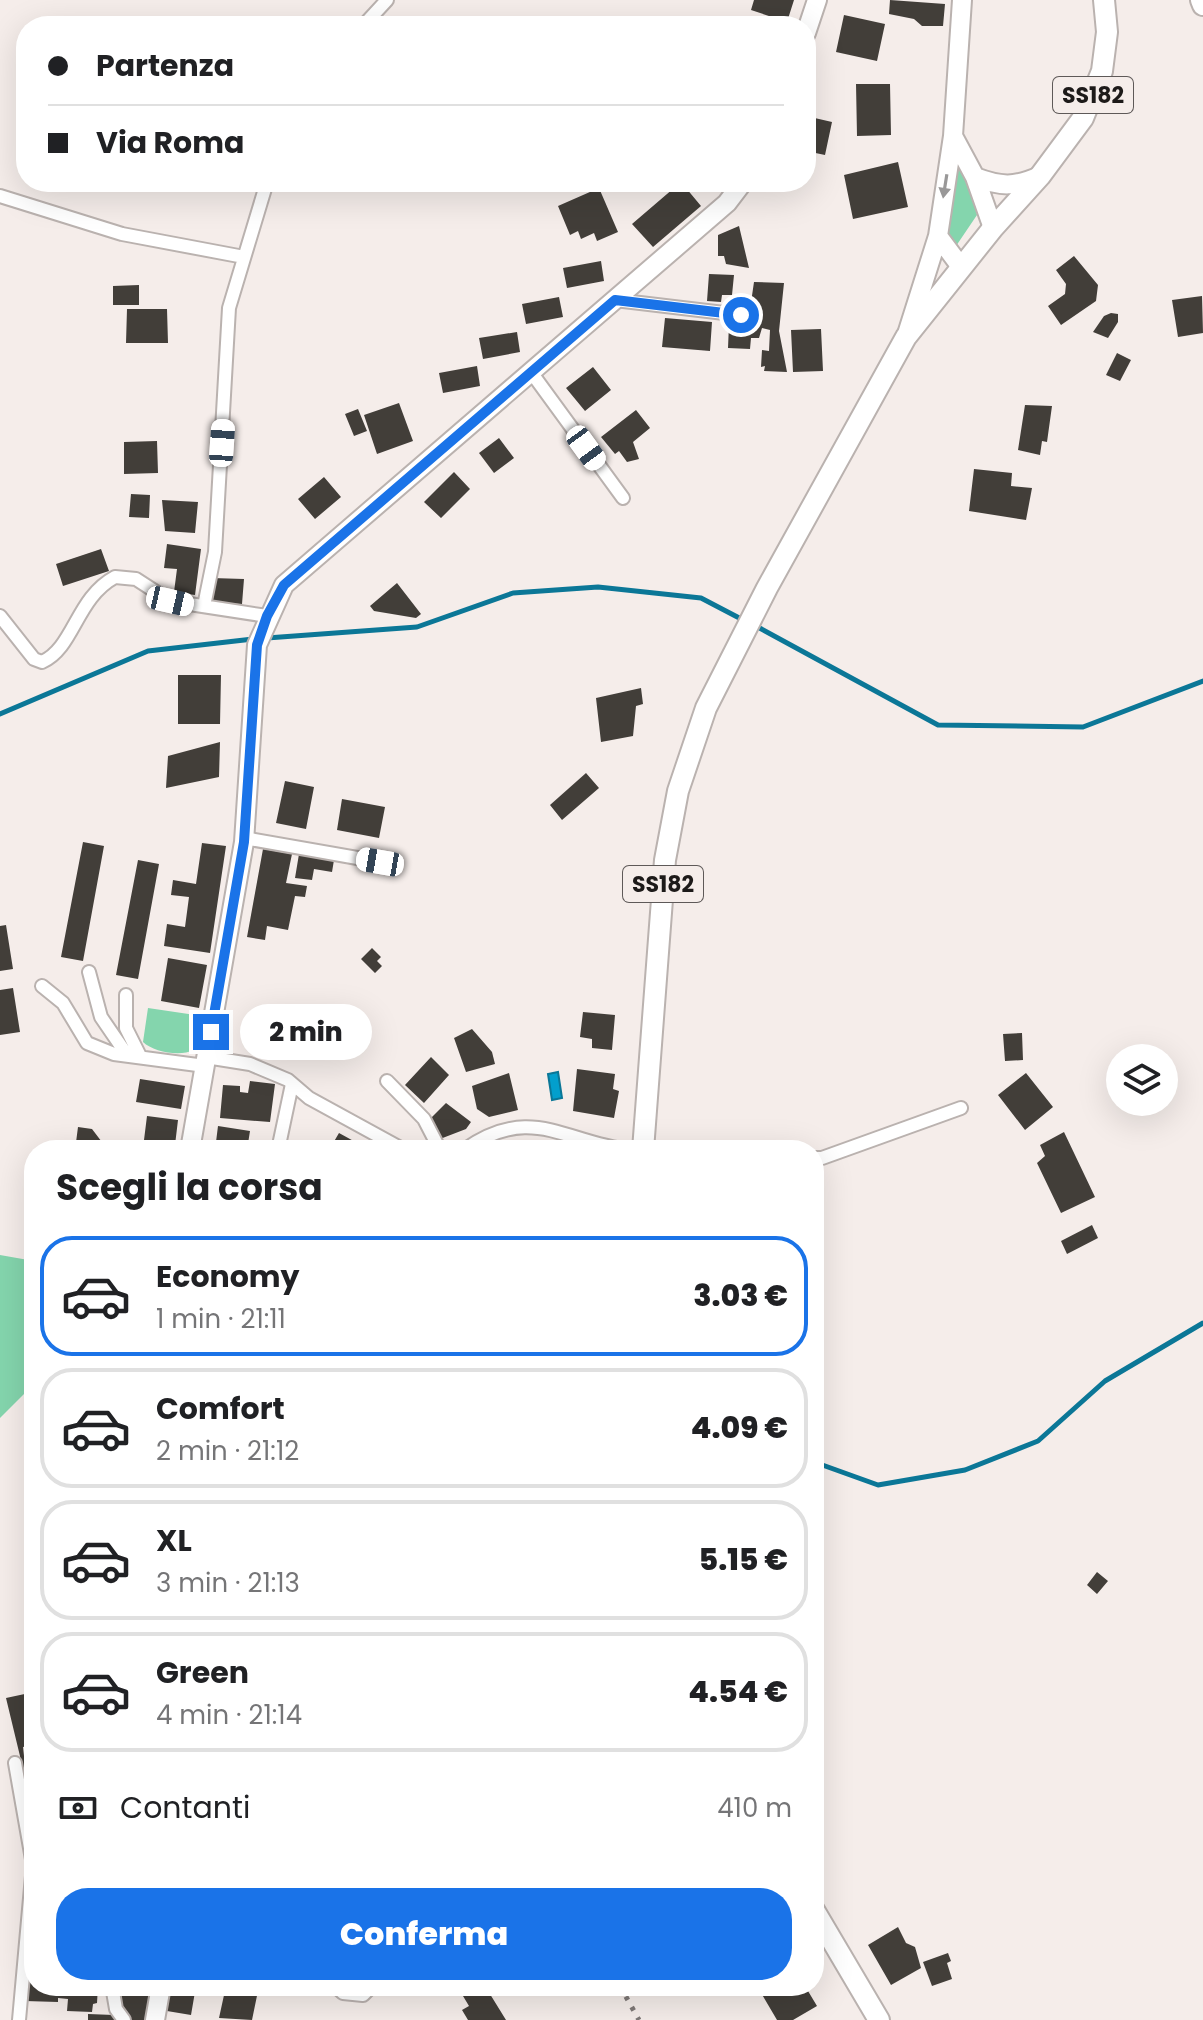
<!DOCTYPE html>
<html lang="it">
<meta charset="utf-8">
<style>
body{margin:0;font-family:Poppins,sans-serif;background:#f6f6f6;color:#202124;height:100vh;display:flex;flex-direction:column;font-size:30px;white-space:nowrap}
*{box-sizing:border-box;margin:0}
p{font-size:26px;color:#757577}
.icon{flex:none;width:44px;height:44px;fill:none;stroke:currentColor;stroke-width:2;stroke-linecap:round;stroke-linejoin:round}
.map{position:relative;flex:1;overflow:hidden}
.details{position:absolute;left:24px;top:1140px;width:800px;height:856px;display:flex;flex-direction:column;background:#fff;border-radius:32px;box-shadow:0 8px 32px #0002}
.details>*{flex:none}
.top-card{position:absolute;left:16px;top:16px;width:800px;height:176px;border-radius:32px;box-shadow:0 8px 32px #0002;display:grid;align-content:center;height:176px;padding:0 32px;background:#fff}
.controls{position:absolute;left:1106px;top:1044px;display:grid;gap:16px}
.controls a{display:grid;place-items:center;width:72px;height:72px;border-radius:50%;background:#fff;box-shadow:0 8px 32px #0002;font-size:40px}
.end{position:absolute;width:36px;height:36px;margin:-18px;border:10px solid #1a73e8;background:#fff;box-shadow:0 0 0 4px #fff}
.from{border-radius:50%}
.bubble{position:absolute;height:56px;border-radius:28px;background:#fff;box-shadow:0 8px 32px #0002;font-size:26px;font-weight:800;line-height:56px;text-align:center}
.car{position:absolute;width:24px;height:48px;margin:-24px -12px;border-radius:10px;box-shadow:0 0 6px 2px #0007;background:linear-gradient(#fff 24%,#345 0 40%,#fff 0 76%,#345 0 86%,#fff 0)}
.top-card b{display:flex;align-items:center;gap:28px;height:76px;font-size:30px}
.top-card b+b{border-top:2px solid #e0e0e0}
.top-card i{width:20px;height:20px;background:#202124}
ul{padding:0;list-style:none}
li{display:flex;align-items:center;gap:24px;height:120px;margin:0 16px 12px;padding:0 16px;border:4px solid #e0e0e0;border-radius:32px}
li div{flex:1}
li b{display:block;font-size:30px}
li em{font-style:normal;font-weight:800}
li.current{border-color:#1a73e8}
li>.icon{width:72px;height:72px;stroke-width:1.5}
h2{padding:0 32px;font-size:36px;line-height:96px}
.pay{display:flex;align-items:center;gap:20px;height:88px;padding:0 32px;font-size:30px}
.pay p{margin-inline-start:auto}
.action{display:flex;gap:16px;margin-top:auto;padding:16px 32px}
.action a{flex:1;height:92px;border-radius:32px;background:#1a73e8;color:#fff;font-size:32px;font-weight:800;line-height:92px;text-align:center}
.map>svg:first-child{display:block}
.green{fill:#84d5ad}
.water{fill:#039fcd;stroke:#0b7797;stroke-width:2}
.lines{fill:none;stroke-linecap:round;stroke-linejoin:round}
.stream{stroke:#0b7797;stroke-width:5}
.building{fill:#423e39}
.street-casing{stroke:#bab2af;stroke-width:16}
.secondary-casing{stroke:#bab2af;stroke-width:22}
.primary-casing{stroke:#bab2af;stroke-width:24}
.street{stroke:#fff;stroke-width:12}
.secondary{stroke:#fff;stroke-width:18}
.primary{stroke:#fff;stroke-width:20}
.rail{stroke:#7f7977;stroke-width:5;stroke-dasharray:4 8;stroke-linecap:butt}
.oneway{fill:#999898}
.route{stroke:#1a73e8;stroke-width:10}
.labels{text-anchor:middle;stroke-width:8;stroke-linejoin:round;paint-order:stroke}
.shield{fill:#f5edea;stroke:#5e5958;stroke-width:2}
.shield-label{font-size:22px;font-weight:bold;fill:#1d1a19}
</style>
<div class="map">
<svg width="1203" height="2020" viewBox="0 0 1203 2020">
<rect width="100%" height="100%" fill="#f5edea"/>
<path class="green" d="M955 161 970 183 977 215 954 249 942 233Z
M148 1008 202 1016 193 1050C181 1057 153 1052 143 1042Z
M0 1255 34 1261V1384L0 1418Z"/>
<path class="water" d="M558 1072 562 1098 552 1100 548 1074Z"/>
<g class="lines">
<path class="stream" d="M754 625 938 725 1083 727 1203 681
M267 638 417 627 513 593 598 587 701 598 745 621
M0 714 148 651 253 639
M814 1462 878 1485 965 1470 1038 1441 1105 1381 1203 1323"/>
</g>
<path class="building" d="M754 0H794L787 22 751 10Z
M890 0 945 4 943 26H922L914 19 889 14Z
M844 15 885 24 877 61 836 52Z
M856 84H890L891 135 857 136Z
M806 116 832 122 825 155 806 151Z
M898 162 908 207 853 219 844 175Z
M681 182 701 206 653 247 632 224Z
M599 188 618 232 597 241 594 233 581 239 578 231 570 235 558 206Z
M739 226 749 268 726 264 724 256H718V235Z
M1074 256 1098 285 1096 301 1061 325 1048 306 1065 294 1066 284 1056 270Z
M601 261 604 281 567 288 563 268Z
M709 274 734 275 732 295H722L721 302 707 301Z
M754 282 784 283 779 331 787 372 764 371 765 366 761 367 762 350 769 351 770 330 762 328 759 338H751L750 349 728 348 729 324 748 323Z
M139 285V305H113V286Z
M1202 296 1203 333 1178 337 1172 300Z
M559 297 563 317 526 324 522 304Z
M127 309H167L168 343H126Z
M1111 313 1118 314V322L1108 338 1093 332 1104 316Z
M665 318 712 322 710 351 662 347Z
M821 329 823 371 793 372 791 330Z
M517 332 520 352 483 359 479 338Z
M1117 353 1131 360 1120 381 1106 375Z
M477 366 480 386 443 393 439 373Z
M593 367 611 390 585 411 566 388Z
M399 403 413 441 377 454 364 415Z
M1025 405 1052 406 1047 442 1042 441 1040 455 1018 450Z
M358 409 367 431 354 436 345 414Z
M636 410 650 428 633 442 639 459 627 462 619 451 615 454 601 437Z
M499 438 514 458 494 473 479 453Z
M157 441 158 473 124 474V442Z
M974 469 1012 473 1011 486 1032 488 1026 520 969 511Z
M454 472 470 489 441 518 424 502Z
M324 477 341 497 315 519 298 499Z
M131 494 150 495 149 518 129 517Z
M162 500 198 502 195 533 165 531Z
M167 544 201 549 195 595 174 592 177 569 164 568Z
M101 549 109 571 63 586 56 564Z
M212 578 244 579 242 604 211 603Z
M397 583 421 614 416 618 374 611 370 606Z
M178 675H221L220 724H178Z
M641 688 643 704 636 706 633 736 601 742 596 698Z
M220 742 219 777 166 788 168 756Z
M586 773 599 788 562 820 550 805Z
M285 781 314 787 306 829 276 823Z
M342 799 385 807 379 838 337 830Z
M83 842 104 846 83 961 61 957Z
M202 843 226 846 210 953 164 946 167 924 185 927 189 897 171 895 173 880 196 884Z
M263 849 292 854 286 883 307 886 305 897 295 896 288 930 267 926 265 940 247 937Z
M299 854 334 860 332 872 314 869 312 880 295 878Z
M138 860 159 864 138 979 116 975Z
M6 925 13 969 0 971V926Z
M372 948 381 957 377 961 382 966 375 973 361 959Z
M168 958 207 965 199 1008 161 1001Z
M13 988 20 1032 0 1035V990Z
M583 1012 615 1015 612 1050 592 1048V1039L580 1037Z
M472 1029 492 1052 495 1064 466 1072 454 1038Z
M1022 1033 1023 1060 1005 1061 1003 1034Z
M431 1057 449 1075 424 1103 405 1085Z
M577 1069 615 1074 613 1089 619 1091 614 1118 573 1111Z
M509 1073 518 1110 489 1117 477 1109 472 1086Z
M1026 1073 1053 1107 1025 1130 998 1095Z
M140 1079 185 1086 181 1109 136 1102Z
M250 1081 275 1084 270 1122 220 1118 223 1085 240 1086V1092L248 1093Z
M446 1103 471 1122 466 1129 440 1139 430 1119Z
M147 1116 178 1120 175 1145 144 1140Z
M218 1126 250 1131 247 1150H215Z
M78 1127 92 1129 108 1150H75Z
M1064 1132 1095 1197 1061 1213 1037 1163 1045 1156 1040 1145Z
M339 1133 370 1150H329Z
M550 1145V1150H521V1148Z
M1092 1225 1098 1238 1067 1254 1061 1241Z
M1097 1572 1108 1581 1097 1594 1087 1585Z
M34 1692V1745L23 1747 24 1756 34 1755V1779L26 1781 6 1698Z
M34 1786V1810L26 1788Z
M34 1920V1967L27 1965Z
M898 1927 906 1943 915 1947 921 1968 891 1985 868 1945Z
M948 1953 951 1961 947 1963 952 1979 932 1986 923 1962Z
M28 1971 34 1973V1986H98L97 2003 93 2004 92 2012 67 2011 68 1999 58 1998V2002L25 2001Z
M116 1986H154L148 2020H127L119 2008Z
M171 1986H196L191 2015 167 2011Z
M226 1986H259L252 2020 219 2018Z
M457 1986H485L506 2020H468L462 2010 469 2006Z
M757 1986H805L817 2006 793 2020H777Z
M88 2014 114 2015 115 2020H88Z"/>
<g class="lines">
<g class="street-casing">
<path id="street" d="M363 26 387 0
M0 196 122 234 244 257
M615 300 741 315
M531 372 623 498
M204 606 215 552 229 308 267 182
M0 616 34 659 42 662C74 648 76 598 115 577L136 579 170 601 267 616
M244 838 380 862
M89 972 101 1017 127 1055
M42 986 63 1003 87 1043 114 1054 205 1066
M126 995V1028L140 1056
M206 1057 250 1064 288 1080 309 1098 404 1150
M387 1081 424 1119 440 1150
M278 1150 292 1084
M464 1150C532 1102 566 1144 630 1150
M814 1158H822L961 1108
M15 1763 33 1865 19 2020
M112 1986 116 2009 124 2020
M335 1986 343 1993 363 1995 372 1986"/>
</g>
<g class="secondary-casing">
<path id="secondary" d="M806 33 817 0
M953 136 975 177 993 228
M975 177C1001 187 1015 187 1040 176
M938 236 961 267
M908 331 938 236 953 136 962 0
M190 1150 244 842 257 645 284 585 727 203 743 182
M155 2020 161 1986"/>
</g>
<g class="primary-casing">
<path id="primary" d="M1201 0 1203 5
M643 1150 665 860 678 791 706 708 767 588 906 337 993 228 1040 176 1083 118 1102 71 1107 32 1104 0
M814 1910 879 2020"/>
</g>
<use href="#street" class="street"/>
<use href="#secondary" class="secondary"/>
<use href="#primary" class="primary"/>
<path class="rail" d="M620 1986 639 2020"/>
</g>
<defs><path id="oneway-solid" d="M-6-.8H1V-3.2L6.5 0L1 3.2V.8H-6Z" transform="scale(2)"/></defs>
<use class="oneway" href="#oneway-solid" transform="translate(945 186) rotate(99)"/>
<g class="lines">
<path class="route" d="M211 1032 244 842 257 645 267 616 284 585 615 300 741 315"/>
</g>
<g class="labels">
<g class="shield">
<rect x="1053" y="77" width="80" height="36" rx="6"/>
<rect x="623" y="866" width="80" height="36" rx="6"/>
</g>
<g class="shield-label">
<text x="1093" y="103">SS182</text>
<text x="663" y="892">SS182</text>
</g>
</g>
</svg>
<div class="controls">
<a><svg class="icon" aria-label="layers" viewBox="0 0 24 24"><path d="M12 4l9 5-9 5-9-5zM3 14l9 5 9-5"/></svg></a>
</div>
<i class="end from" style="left:741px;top:315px"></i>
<i class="end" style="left:211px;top:1032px"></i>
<div class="bubble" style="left:240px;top:1004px;width:132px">2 min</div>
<i class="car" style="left:222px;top:443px;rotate:4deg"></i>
<i class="car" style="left:586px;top:448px;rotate:144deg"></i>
<i class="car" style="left:170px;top:601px;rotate:103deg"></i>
<i class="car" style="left:380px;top:862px;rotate:280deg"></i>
<div class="top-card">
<b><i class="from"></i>Partenza</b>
<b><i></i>Via Roma</b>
</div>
<section class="details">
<h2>Scegli la corsa</h2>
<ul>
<li class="current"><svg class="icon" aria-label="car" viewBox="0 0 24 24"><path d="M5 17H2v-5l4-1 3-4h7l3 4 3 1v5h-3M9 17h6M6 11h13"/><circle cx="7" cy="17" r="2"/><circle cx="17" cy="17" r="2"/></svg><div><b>Economy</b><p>1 min · 21:11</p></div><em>3.03 €</em></li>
<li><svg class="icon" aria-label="car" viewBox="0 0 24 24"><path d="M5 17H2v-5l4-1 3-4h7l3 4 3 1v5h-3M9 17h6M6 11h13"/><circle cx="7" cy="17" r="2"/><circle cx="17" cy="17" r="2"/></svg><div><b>Comfort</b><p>2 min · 21:12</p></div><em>4.09 €</em></li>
<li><svg class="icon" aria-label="car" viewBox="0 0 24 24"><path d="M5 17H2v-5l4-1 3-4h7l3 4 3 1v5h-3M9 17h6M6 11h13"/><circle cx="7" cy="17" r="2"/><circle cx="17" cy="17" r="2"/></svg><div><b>XL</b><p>3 min · 21:13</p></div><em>5.15 €</em></li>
<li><svg class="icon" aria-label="car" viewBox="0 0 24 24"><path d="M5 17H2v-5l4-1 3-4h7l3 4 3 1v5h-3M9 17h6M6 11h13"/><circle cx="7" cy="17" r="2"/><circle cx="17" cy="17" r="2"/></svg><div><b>Green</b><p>4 min · 21:14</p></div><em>4.54 €</em></li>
</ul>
<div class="pay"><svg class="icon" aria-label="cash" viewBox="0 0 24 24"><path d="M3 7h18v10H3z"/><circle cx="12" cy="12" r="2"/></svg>Contanti<p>410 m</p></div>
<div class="action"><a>Conferma</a></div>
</section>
</div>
